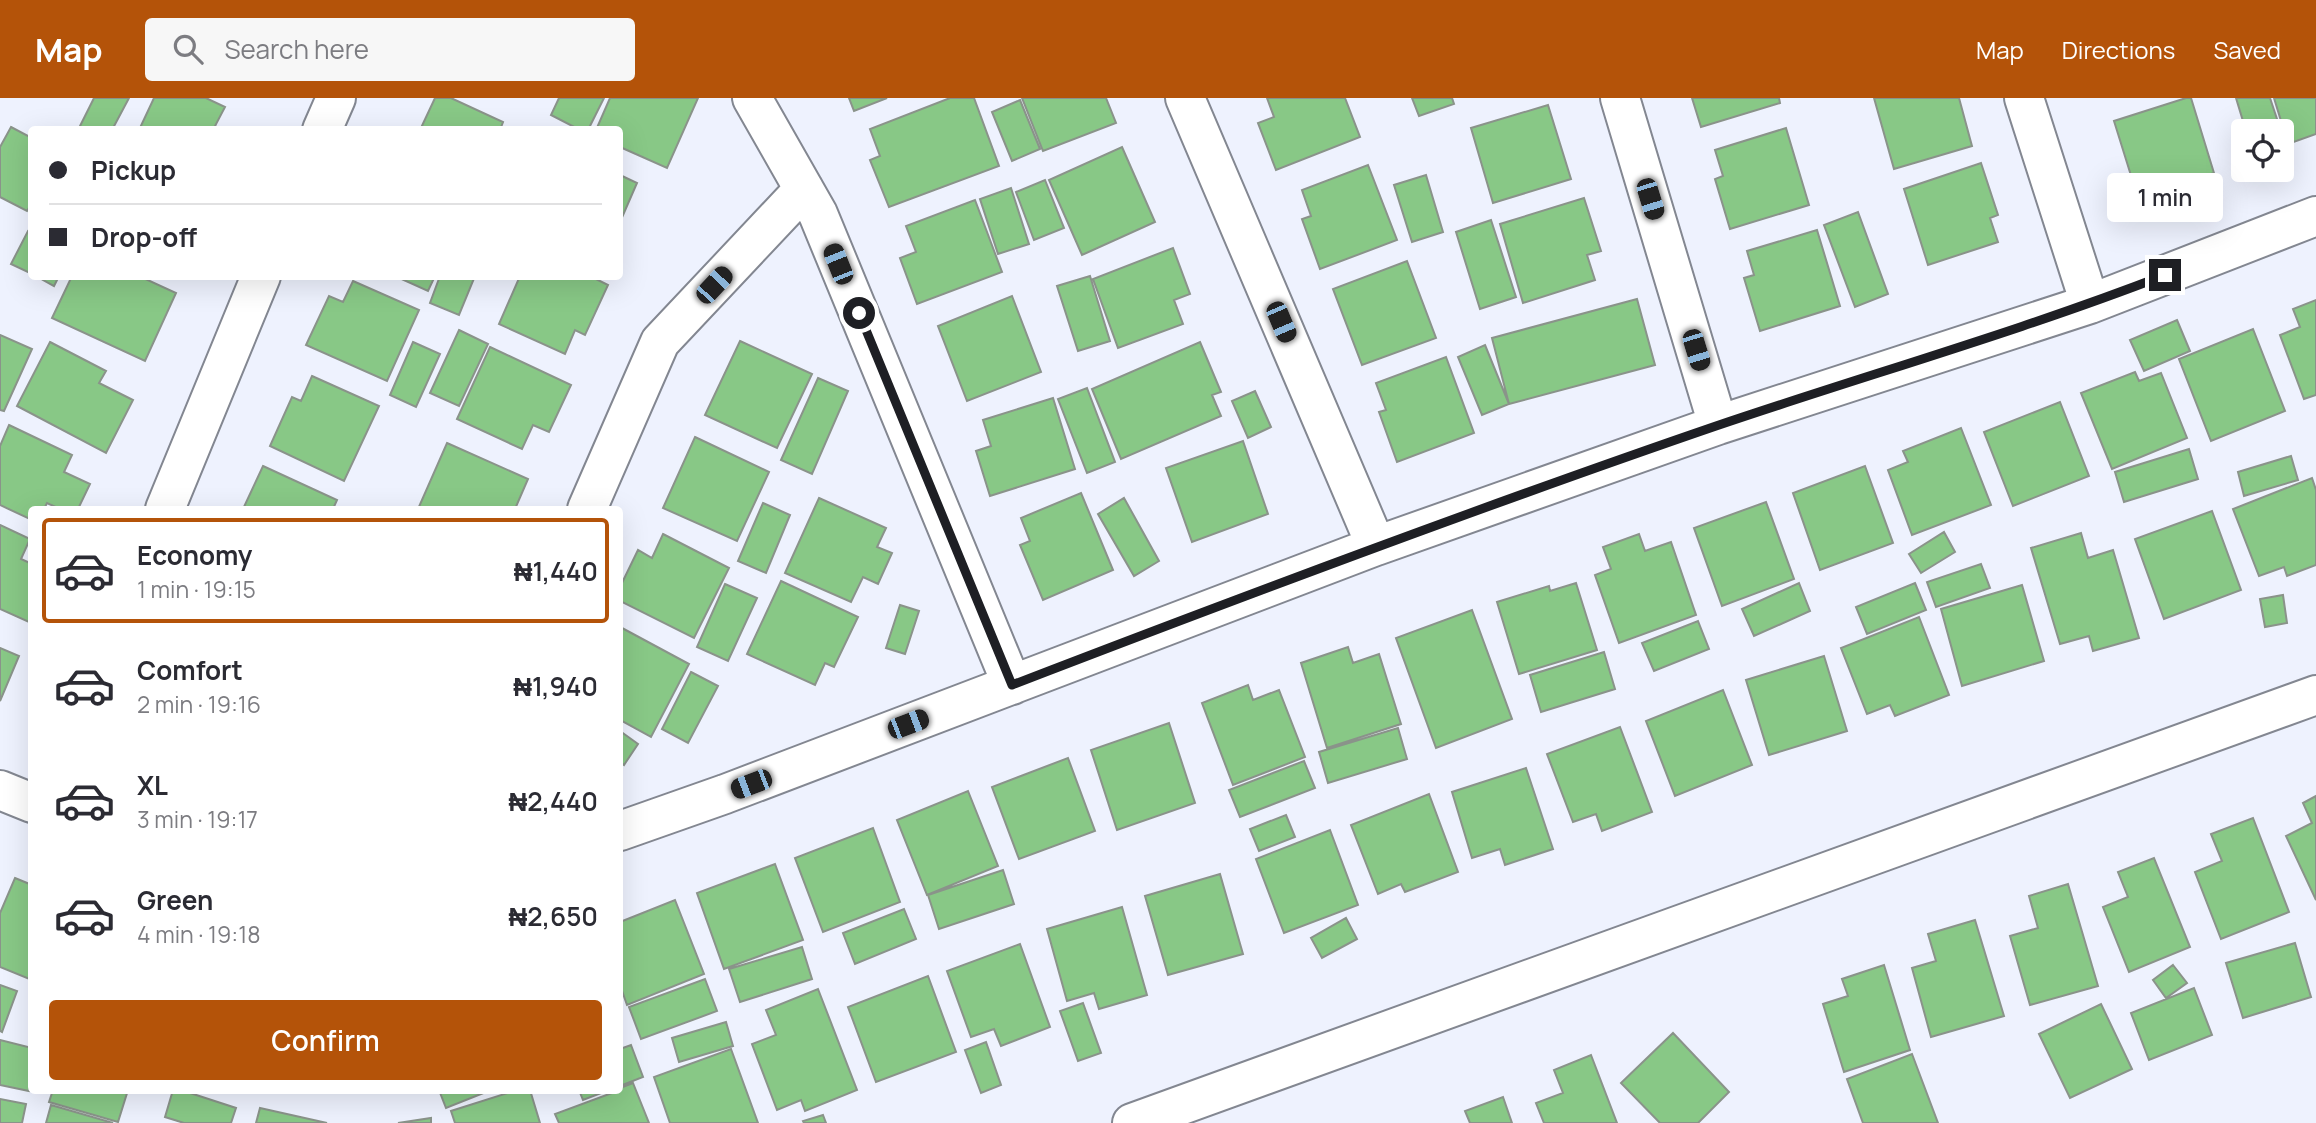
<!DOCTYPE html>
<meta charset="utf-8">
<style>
body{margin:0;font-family:Manrope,sans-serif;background:#f7f7f7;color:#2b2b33;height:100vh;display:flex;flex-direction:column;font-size:26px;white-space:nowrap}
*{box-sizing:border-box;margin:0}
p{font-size:23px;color:#7c7c81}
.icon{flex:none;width:38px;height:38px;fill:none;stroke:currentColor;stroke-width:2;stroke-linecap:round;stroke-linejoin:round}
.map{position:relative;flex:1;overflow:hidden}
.panel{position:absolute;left:28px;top:408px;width:595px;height:588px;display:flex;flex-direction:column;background:#fff;border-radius:7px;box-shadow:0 7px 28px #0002}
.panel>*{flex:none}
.top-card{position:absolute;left:28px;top:28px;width:595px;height:154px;border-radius:7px;box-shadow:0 7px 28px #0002;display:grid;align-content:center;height:154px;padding:0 21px;background:#fff}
.fabs{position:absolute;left:2231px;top:21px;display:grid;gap:14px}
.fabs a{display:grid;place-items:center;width:63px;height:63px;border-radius:7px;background:#fff;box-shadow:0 7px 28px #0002;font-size:35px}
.end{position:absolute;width:32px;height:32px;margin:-16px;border:9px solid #1e1f24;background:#fff;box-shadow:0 0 0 4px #fff}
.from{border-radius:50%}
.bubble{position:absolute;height:49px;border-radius:7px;background:#fff;box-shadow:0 7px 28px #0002;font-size:23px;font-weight:600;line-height:49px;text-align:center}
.car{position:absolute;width:21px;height:42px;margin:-21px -10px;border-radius:9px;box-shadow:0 0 5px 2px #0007;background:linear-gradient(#222 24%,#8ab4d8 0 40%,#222 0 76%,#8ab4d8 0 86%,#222 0)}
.top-card b{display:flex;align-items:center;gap:24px;height:66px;font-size:26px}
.top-card b+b{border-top:2px solid #e1e1e2}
.top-card i{width:18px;height:18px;background:#2b2b33}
ul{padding:12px 0 0;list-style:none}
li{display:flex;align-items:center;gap:21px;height:105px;margin:0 14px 10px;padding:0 7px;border:4px solid transparent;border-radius:7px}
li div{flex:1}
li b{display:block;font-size:26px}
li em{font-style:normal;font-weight:600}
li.on{border-color:#b45309}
li>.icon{width:63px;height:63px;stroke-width:1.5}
.action{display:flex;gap:14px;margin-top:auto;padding:14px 21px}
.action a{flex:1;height:80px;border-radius:7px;background:#b45309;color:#fff;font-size:28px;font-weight:600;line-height:80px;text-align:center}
header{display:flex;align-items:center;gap:42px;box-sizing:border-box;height:98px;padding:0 35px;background:#b45309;color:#fff}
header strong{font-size:33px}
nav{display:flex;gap:38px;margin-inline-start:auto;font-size:24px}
.search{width:490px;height:63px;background:#f7f7f7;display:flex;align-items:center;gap:18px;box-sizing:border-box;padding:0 24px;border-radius:7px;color:#7c7c81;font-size:26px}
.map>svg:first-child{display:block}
.building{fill:#88c886;stroke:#8a938a;stroke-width:2}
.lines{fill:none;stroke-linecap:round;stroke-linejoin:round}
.minor-casing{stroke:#838791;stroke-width:42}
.minor{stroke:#fff;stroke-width:38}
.route{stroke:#1e1f24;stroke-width:9}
</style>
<header>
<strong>Map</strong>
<div class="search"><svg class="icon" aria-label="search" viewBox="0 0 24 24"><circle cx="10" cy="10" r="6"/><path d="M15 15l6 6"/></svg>Search here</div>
<nav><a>Map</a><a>Directions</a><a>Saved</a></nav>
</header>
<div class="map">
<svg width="2316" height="1025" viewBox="0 0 2316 1025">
<rect width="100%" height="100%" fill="#eef2fe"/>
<path class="building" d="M94 0H129L112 32H78Z
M154 0H206L225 9 215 28 222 32H139Z
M435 0H451L503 24 500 32H420Z
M559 0H604L588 32H580L551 17Z
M610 0H698L667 70 620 49V32H596Z
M849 0H887L854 13Z
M950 0H974L999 68 889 109 870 62 880 58 870 31Z
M1022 0H1106L1116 25 1043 53Z
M1267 0H1345L1360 39 1276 72 1258 25 1274 19Z
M1412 0H1452L1454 6 1419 18Z
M1692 0H1779L1780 5 1701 29Z
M1874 0H1959L1972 48 1894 71Z
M2186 0H2191L2214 75 2138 100 2114 23Z
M2236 0H2270L2281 33H2246Z
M2274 0H2316V36L2288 46Z
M1020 2 1040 51 1012 63 992 14Z
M1548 7 1571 81 1493 105 1471 30Z
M11 29 32 40V105L27 113 0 99V49Z
M1786 30 1809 107 1730 131 1715 81 1723 78 1715 52Z
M1122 49 1155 124 1082 157 1049 82Z
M1981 65 1998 117 1990 120 1998 144 1928 167 1904 91Z
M1368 67 1397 142 1320 171 1302 121 1311 118 1302 92Z
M620 77 637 85 620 124Z
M1426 77 1443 134 1412 144 1394 87Z
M1045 82 1064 130 1034 142 1016 94Z
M1011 90 1029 146 998 156 980 101Z
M1584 100 1601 153 1587 157 1595 182 1523 205 1500 126Z
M975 102 1002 174 917 206 900 160 916 154 906 128Z
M1858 114 1888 196 1855 209 1824 127Z
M1491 122 1516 199 1480 211 1456 134Z
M1817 132 1840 208 1760 233 1744 180 1754 177 1747 153Z
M28 133 32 135V176L11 166Z
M1173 150 1190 196 1174 202 1183 226 1118 250 1093 181Z
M1407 163 1436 240 1362 267 1333 191Z
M36 178H59L54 188Z
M72 178H139L176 195 145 263 52 220Z
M395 178H435L428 193Z
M440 178H475L459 217 430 205Z
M520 178H590L608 187 585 237 575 232 565 256 499 226Z
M1090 178 1110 243 1078 253 1057 188Z
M353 183 419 212 387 283 306 247 329 198 343 204Z
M1012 198 1041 274 967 303 938 228Z
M1637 201 1655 267 1509 306 1492 240Z
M2316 202V297L2304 301 2280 237 2300 229 2293 211Z
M2177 222 2190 253 2144 273 2130 242Z
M2253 231 2285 313 2211 343 2179 261Z
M459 232 488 246 459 308 430 295Z
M0 237 32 251 4 313 0 312Z
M740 243 812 276 777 350 705 317Z
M50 244 106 273 99 285 133 302 106 355 17 308Z
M413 244 440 256 416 309 390 297Z
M1200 244 1221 294 1212 297 1221 318 1121 361 1092 291Z
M1485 247 1509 306 1482 317 1458 259Z
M490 249 571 287 549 334 533 327 522 351 457 321Z
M1446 259 1474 335 1397 364 1379 314 1386 312 1376 285Z
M2135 274 2139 283 2161 275 2187 340 2112 371 2081 295Z
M312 278 379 308 344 383 270 348 292 299 301 303Z
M818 280 848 293 812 376 781 362Z
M1087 290 1115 364 1087 375 1058 301Z
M1255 293 1271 329 1248 340 1232 303Z
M1053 300 1075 371 990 398 976 353 991 348 983 322Z
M2060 304 2089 378 2013 408 1984 334Z
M9 327 72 357 64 374 90 386 78 411H60L47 405 44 411H32V422L0 407V348Z
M1961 330 1991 407 1912 437 1888 372 1908 364 1903 353Z
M695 339 769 374 737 443 663 410Z
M1243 343 1268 416 1192 444 1166 370Z
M447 345 528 381 515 411H418Z
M2189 351 2198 381 2124 404 2115 374Z
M2291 358 2298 382 2244 398 2238 374Z
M263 368 337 402 333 411H243Z
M1865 368 1893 445 1820 472 1793 395Z
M2312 380 2316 392V467L2287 478 2284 469 2259 478 2233 411Z
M1081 395 1113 472 1043 502 1020 447 1030 443 1021 420Z
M819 400 886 430 877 449 892 455 878 486 863 479 851 504 785 475Z
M1124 400 1159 463 1134 478 1098 416Z
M1766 404 1794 481 1722 508 1694 430Z
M763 405 790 417 766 475 738 463Z
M2212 413 2241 492 2164 521 2135 441Z
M0 427 30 441 21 461 32 466V519L29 524 0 511Z
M1944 434 1955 454 1921 475 1909 456Z
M2081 435 2088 460 2113 452 2139 540 2093 553 2089 538 2060 546 2031 450Z
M663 436 729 470 694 540 620 503V489L638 452 652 460Z
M1639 436 1645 453 1671 444 1696 517 1619 545 1595 477 1611 471 1603 449Z
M1981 466 1990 490 1936 509 1927 484Z
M781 483 858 519 834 569 825 565 815 587 747 556Z
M1576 485 1597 552 1519 576 1497 504 1549 488 1550 493Z
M1799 485 1810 513 1754 538 1742 511Z
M1915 485 1926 512 1867 536 1856 509Z
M725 486 757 500 728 563 697 549Z
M2022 487 2044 563 1962 588 1941 511Z
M2283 497 2287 525 2265 529 2260 501Z
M900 507 919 513 905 556 886 550Z
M1472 512 1512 621 1436 650 1396 540Z
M1919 519 1949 597 1895 618 1890 607 1867 616 1841 550Z
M1698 523 1709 551 1654 573 1642 545Z
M622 530 689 566 651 639 620 622V534Z
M1348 549 1353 565 1379 556 1401 626 1327 650 1301 565Z
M0 550 19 558 0 603Z
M1604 554 1615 591 1541 614 1530 577Z
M1824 558 1847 633 1769 657 1746 582Z
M691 574 718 588 688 645 662 631Z
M1248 587 1253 602 1279 592 1305 659 1233 687 1202 605Z
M1723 592 1752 667 1675 698 1646 623Z
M1169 625 1195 705 1117 732 1091 652Z
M1620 629 1652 714 1602 733 1596 716 1573 724 1547 656Z
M1398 630 1407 661 1328 685 1319 654Z
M620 633 638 646 624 667 620 664Z
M1068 660 1095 733 1019 761 992 689Z
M1304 663 1315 690 1240 719 1229 692Z
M1526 670 1553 751 1505 767 1500 751 1472 760 1452 694Z
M968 693 998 768 927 797 897 722Z
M1429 696 1458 774 1405 794 1401 786 1378 796 1351 727Z
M2316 698V802L2286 738 2312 725 2303 705Z
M1286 717 1295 739 1259 753 1250 731Z
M2253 720 2289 814 2221 841 2195 774 2222 763 2211 736Z
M873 730 900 804 823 834 795 760Z
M1330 732 1358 807 1284 835 1256 761Z
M2154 760 2190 849 2129 874 2103 809 2128 799 2118 774Z
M775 766 803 842 724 871 697 795Z
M1003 772 1014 806 939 831 928 797Z
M1220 776 1243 856 1168 877 1145 798Z
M15 780 32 787V882L0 869V815Z
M2068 786 2098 888 2030 907 2010 838 2038 830 2029 798Z
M675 802 704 876 627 907 620 887V824Z
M1122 809 1147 897 1099 911 1094 895 1067 903 1047 831Z
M904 811 916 841 855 866 843 835Z
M1346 820 1357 841 1322 860 1311 840Z
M1975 822 2004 918 1931 939 1912 870 1936 863 1928 836Z
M2295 845 2311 899 2243 920 2226 865Z
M1020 846 1050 929 1001 948 994 931 971 939 947 873Z
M802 849 812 881 740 904 729 871Z
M1884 867 1910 952 1844 974 1823 906 1848 898 1842 881Z
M2173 867 2187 885 2166 900 2153 882Z
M928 878 956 954 876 984 848 909Z
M705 881 717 913 641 941 629 909Z
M0 887 17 893 2 934 0 933Z
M2194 890 2212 937 2149 962 2131 915Z
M818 891 857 992 805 1013 801 1002 777 1012 752 946 776 937 766 912Z
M1083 905 1101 955 1078 963 1060 913Z
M2101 906 2132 971 2070 1000 2039 936Z
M726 924 733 948 679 964 672 940Z
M1673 935 1729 994 1698 1025H1660L1621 985Z
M0 942 32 950V981L29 993 0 987Z
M986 944 1001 987 981 995 965 952Z
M631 947 643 979 620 988V951Z
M731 951 758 1025H670L654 979Z
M1912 956 1938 1025H1863L1847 981Z
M1591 957 1617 1025H1544L1536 1005 1563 995 1554 972Z
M633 985 649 1025H559L555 1016 620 992V990Z
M53 992H128L118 1024 49 1004Z
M173 992H181L236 1010 231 1025H184L165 1019Z
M439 992H491L446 1010Z
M517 992H530L540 1025H455L451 1013Z
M579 992H609L583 1002Z
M1503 999 1512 1025H1470L1465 1013Z
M0 1001 26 1006 22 1025H0Z
M51 1007 113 1025H46Z
M260 1010 327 1025H256Z
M823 1017 826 1025H804L803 1023Z
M431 1020V1025H398Z"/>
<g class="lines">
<g class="minor-casing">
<path id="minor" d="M752 0 818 116 1012 587
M1185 0 1376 448
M1620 0 1718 327
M2024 0 2090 206
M322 32 336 0
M165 411 261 178
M587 411 660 244 804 91
M0 692 32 705
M620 733 725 696 1376 448 1718 327 2090 206 2316 118
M1132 1025 2316 597"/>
</g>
<use href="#minor" class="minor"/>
</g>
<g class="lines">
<path class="route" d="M859 215 1012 587C1246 497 1480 409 1716 328 1866 277 2018 234 2165 177"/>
</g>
</svg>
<div class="fabs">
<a><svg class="icon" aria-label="locate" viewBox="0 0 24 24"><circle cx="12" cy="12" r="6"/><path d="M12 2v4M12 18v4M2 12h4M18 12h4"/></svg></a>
</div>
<i class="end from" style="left:859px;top:215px"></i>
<i class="end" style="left:2165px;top:177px"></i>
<div class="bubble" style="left:2107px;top:75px;width:116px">1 min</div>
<i class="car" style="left:1650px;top:101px;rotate:163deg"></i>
<i class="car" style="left:838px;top:166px;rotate:338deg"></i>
<i class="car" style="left:714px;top:187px;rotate:43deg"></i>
<i class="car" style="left:1281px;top:224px;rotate:157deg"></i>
<i class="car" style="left:1696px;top:252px;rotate:163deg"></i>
<i class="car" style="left:908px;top:626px;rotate:69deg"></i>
<i class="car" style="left:751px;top:686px;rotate:249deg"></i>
<div class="top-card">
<b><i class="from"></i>Pickup</b>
<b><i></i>Drop-off</b>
</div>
<section class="panel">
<ul>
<li class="on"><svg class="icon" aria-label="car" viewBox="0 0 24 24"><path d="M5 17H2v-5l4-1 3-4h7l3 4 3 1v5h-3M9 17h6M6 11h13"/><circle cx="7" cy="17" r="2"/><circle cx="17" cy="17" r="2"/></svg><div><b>Economy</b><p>1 min · 19:15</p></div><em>₦1,440</em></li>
<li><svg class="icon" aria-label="car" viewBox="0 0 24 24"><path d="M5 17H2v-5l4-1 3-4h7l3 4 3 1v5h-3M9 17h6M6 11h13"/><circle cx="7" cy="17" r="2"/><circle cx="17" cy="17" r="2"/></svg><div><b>Comfort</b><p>2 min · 19:16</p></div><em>₦1,940</em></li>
<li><svg class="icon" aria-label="car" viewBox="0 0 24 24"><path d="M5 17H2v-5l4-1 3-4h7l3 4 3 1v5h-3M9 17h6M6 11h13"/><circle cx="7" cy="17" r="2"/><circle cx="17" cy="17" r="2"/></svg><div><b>XL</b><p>3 min · 19:17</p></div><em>₦2,440</em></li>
<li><svg class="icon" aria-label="car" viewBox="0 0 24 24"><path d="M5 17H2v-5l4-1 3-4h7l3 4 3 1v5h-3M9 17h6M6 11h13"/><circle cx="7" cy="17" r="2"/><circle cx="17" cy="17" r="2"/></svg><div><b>Green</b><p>4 min · 19:18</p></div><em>₦2,650</em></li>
</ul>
<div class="action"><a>Confirm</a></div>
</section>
</div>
